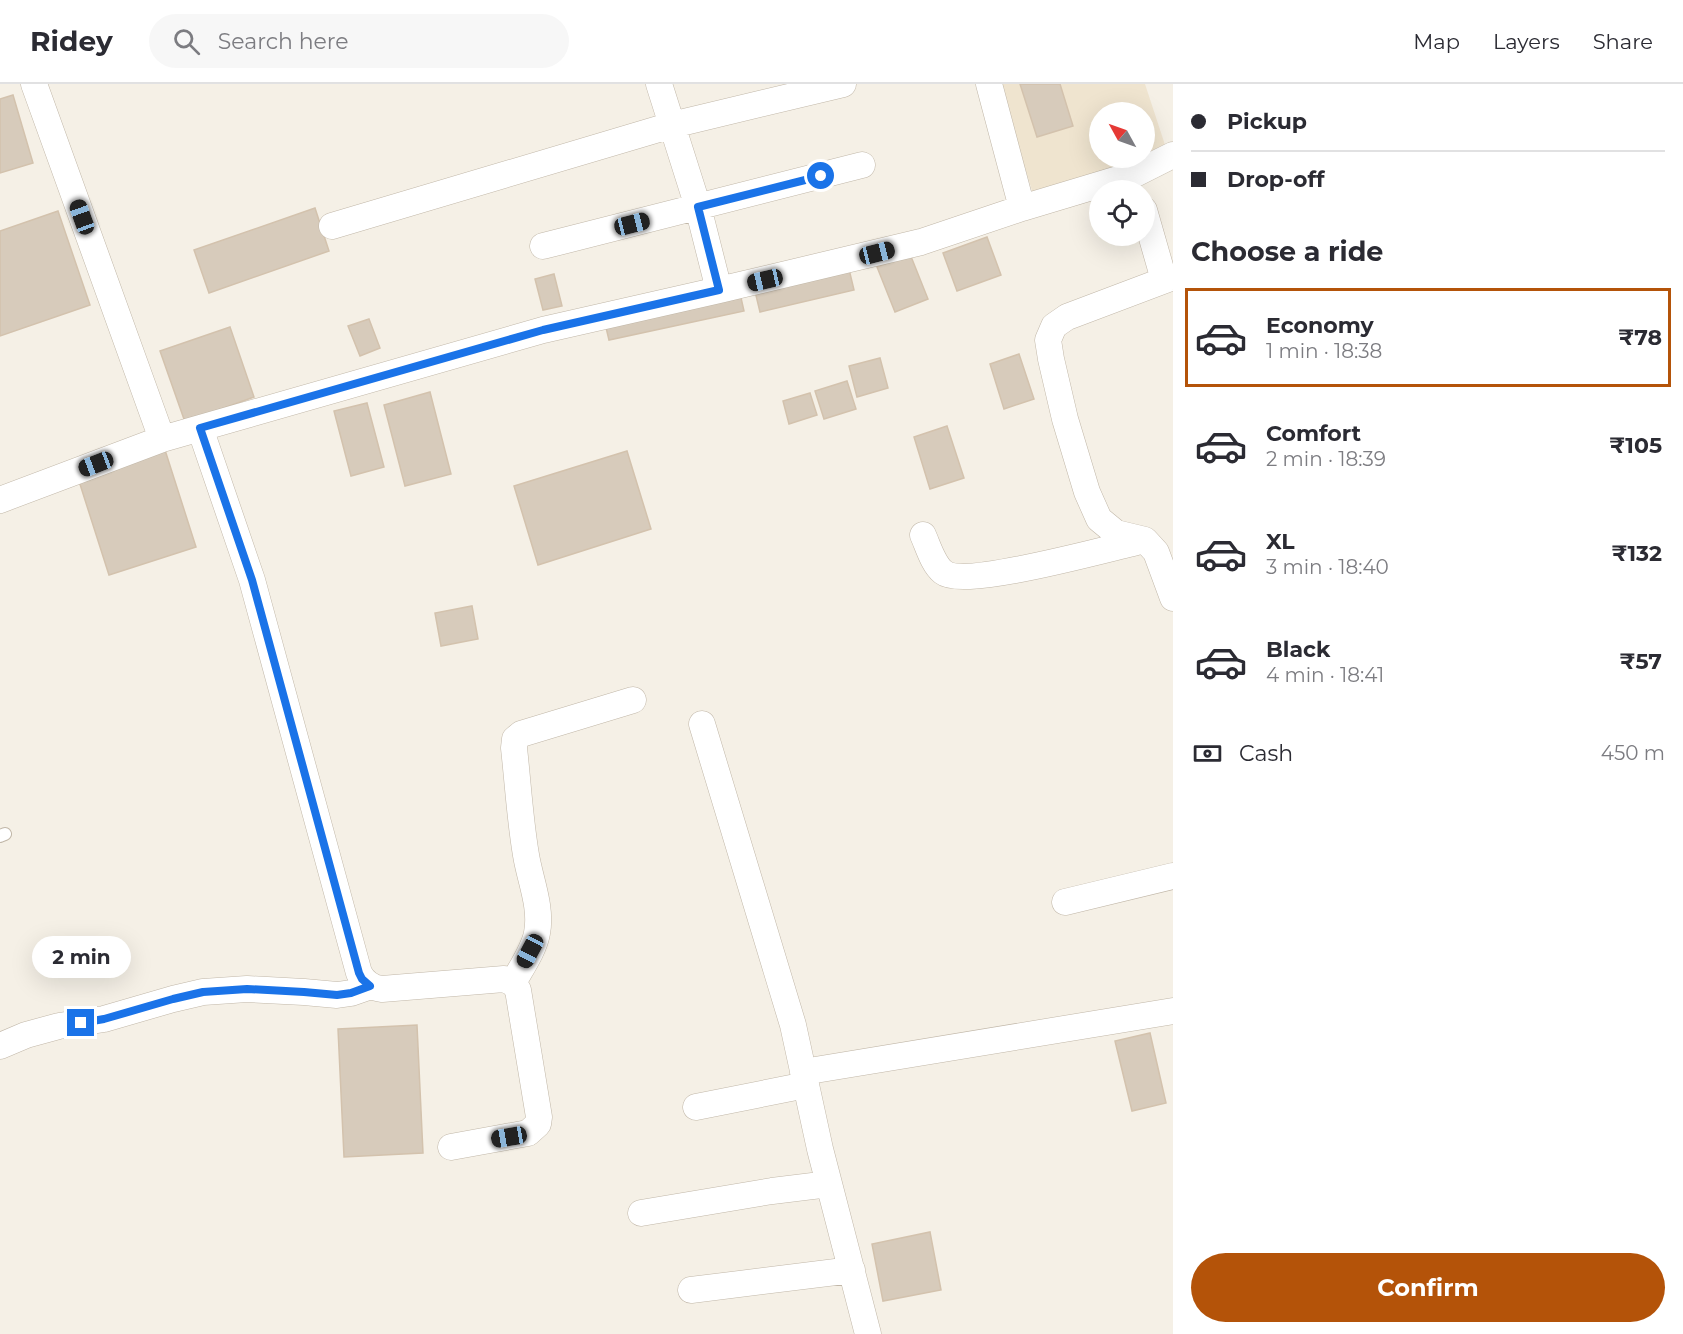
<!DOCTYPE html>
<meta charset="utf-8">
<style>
body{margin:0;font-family:Montserrat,sans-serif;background:#f7f7f7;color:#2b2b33;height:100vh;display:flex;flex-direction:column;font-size:22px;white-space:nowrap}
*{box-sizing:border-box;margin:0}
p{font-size:20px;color:#7c7c81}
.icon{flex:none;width:33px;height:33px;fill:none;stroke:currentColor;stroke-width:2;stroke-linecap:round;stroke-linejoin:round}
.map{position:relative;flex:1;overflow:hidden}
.panel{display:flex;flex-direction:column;background:#fff;width:510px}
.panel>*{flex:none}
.banner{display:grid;align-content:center;height:132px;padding:0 18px;background:#fff}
.needle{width:39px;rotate:310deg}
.buttons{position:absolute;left:1089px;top:18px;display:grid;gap:12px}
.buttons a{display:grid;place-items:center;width:66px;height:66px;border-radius:50%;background:#fff;box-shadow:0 6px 24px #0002;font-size:30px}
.end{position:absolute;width:27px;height:27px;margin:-14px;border:8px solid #1a73e8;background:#fff;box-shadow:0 0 0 3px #fff}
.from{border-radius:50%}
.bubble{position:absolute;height:42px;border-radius:21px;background:#fff;box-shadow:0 6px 24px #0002;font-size:20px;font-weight:700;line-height:42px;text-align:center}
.car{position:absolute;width:18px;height:36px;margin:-18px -9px;border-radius:8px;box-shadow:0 0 4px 2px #0007;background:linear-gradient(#222 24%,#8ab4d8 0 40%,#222 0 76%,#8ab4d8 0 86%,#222 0)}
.banner b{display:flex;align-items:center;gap:21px;height:57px;font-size:22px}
.banner b+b{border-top:2px solid #e1e1e2}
.banner i{width:15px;height:15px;background:#2b2b33}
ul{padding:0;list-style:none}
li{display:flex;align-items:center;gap:18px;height:99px;margin:0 12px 9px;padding:0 6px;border:3px solid transparent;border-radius:0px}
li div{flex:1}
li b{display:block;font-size:22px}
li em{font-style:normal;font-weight:700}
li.on{border-color:#b45309}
li>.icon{width:54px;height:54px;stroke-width:1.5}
h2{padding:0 18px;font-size:27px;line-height:72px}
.pay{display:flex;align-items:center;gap:15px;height:66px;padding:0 18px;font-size:22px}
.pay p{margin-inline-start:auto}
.primary-button{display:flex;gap:12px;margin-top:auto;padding:12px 18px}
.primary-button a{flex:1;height:69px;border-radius:36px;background:#b45309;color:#fff;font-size:24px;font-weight:700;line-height:69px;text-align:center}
header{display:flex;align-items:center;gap:36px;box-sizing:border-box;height:84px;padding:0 30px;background:#fff;border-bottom:2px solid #e1e1e2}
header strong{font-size:28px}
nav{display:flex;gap:33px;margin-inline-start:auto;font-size:21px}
.search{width:420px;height:54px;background:#f7f7f7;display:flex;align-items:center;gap:15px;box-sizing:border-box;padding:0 21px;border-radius:33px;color:#7c7c81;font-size:22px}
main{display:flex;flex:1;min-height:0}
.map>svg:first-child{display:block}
.education{fill:#efe4cf;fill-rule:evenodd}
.building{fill:#d7cbbb;stroke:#d3c2ad;stroke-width:1.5}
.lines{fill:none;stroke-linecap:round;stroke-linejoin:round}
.lane-casing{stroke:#c1b7a8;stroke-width:14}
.street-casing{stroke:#c1b7a8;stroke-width:27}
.lane{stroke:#fff;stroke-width:12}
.street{stroke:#fff;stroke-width:26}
.route{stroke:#1a73e8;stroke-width:8}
</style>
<header>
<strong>Ridey</strong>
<div class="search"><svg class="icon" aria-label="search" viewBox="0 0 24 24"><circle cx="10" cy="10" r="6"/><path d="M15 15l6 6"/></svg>Search here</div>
<nav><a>Map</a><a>Layers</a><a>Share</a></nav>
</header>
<main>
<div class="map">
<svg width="1173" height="1250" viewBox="0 0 1173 1250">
<rect width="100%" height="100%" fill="#f5f0e6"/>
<path class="education" d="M999 0H1145L1168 70 1034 113ZM1100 28H1144V74H1100Z"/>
<path class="building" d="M1020 0H1060L1073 42 1037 53Z
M13 11 33 79 0 89V15Z
M315 124 329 167 209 209 194 166Z
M58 127 90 221 0 252V147Z
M987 153 1001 191 957 207 943 169Z
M910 170 928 215 895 228 877 183Z
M848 181 854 206 760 228 754 203Z
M554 190 562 222 543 226 535 195Z
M739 205 744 227 609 256 604 235Z
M369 235 380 264 360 272 348 242Z
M230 243 254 313 185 338 160 267Z
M1019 270 1034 315 1004 325 990 280Z
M880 274 888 304 857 313 849 282Z
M847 297 856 325 824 335 815 307Z
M430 308 451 390 405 402 384 321Z
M810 309 817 331 789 340 783 317Z
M367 319 384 383 351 392 334 327Z
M947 342 964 394 930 405 914 353Z
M165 366 196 463 109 491 78 394Z
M627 367 651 445 538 481 514 402Z
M472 522 478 555 441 562 435 529Z
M417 941 423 1069 344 1073 338 945Z
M1150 949 1166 1019 1132 1027 1115 957Z
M930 1148 941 1206 883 1217 872 1160Z"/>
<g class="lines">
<g class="lane-casing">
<path id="lane" d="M0 752 5 750"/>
</g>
<g class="street-casing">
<path id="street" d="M34 0 162 355
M659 0 698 123 719 206
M989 0 1022 124
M1144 126 1164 196
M332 142 672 41 843 0
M543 162 862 81
M1173 193 1067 233 1054 242 1048 256 1051 275 1065 335 1087 408 1099 435 1116 449 1145 456 1156 468 1173 514
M200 344 252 496 359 889C364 898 371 904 382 905L504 895 513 899 518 906 539 1033 538 1040 528 1049 451 1063
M0 416 162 355 543 246 719 206 921 158 1022 124 1135 90 1173 71
M923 451C928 462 933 480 943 488 964 505 1109 464 1141 457
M702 640 793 941 820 1065 868 1250
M1065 818 1173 792
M513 899C521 884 534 866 537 849 542 823 530 796 526 771 520 736 518 700 514 664L515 655 521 650 633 616
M0 962 26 951 59 942 104 935 173 915 203 908 247 905 304 908 337 911 351 909 371 902
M803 988 1173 927
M696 1023 806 1001
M641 1129 772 1107 829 1100
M691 1206 852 1186"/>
</g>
<use href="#lane" class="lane"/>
<use href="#street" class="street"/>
</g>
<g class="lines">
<path class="route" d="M81 939 104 935 173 915 203 908 247 905 304 908 337 911 351 909 370 902 362 895 359 889 252 496 200 344 543 246 719 206 698 123 821 92"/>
</g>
</svg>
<div class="buttons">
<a><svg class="needle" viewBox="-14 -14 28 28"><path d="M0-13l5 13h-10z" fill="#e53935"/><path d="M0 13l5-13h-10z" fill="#7c7c81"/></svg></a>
<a><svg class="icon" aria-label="locate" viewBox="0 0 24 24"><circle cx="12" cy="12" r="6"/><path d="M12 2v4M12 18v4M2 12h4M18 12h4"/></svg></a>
</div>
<i class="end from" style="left:821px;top:92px"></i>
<i class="end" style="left:81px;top:939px"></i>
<div class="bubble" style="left:32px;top:852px;width:99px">2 min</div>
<i class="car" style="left:82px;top:133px;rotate:340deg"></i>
<i class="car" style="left:632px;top:140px;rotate:76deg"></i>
<i class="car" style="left:877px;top:169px;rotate:76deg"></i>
<i class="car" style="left:765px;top:196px;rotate:257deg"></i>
<i class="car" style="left:96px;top:380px;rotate:249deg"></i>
<i class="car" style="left:530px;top:867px;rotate:208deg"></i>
<i class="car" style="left:509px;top:1053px;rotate:260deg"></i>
</div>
<section class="panel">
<div class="banner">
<b><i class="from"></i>Pickup</b>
<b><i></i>Drop-off</b>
</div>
<h2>Choose a ride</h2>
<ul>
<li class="on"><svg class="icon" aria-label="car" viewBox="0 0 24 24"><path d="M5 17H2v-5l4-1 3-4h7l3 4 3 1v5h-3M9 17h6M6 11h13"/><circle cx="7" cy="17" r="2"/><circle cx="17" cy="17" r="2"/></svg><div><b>Economy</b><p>1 min · 18:38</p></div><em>₹78</em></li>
<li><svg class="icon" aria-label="car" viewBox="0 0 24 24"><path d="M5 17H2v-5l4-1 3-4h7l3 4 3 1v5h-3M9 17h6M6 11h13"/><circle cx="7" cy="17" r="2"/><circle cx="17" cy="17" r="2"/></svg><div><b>Comfort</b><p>2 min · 18:39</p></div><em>₹105</em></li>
<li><svg class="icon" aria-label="car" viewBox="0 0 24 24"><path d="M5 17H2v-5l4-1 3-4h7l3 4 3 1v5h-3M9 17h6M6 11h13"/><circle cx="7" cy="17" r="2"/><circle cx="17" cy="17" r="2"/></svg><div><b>XL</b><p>3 min · 18:40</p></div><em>₹132</em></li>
<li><svg class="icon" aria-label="car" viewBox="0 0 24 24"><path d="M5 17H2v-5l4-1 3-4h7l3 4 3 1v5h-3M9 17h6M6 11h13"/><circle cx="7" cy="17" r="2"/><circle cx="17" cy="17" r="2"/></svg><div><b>Black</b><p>4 min · 18:41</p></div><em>₹57</em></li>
</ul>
<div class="pay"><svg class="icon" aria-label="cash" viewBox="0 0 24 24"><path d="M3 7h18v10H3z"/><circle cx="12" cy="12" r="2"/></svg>Cash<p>450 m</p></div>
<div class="primary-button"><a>Confirm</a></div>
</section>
</main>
